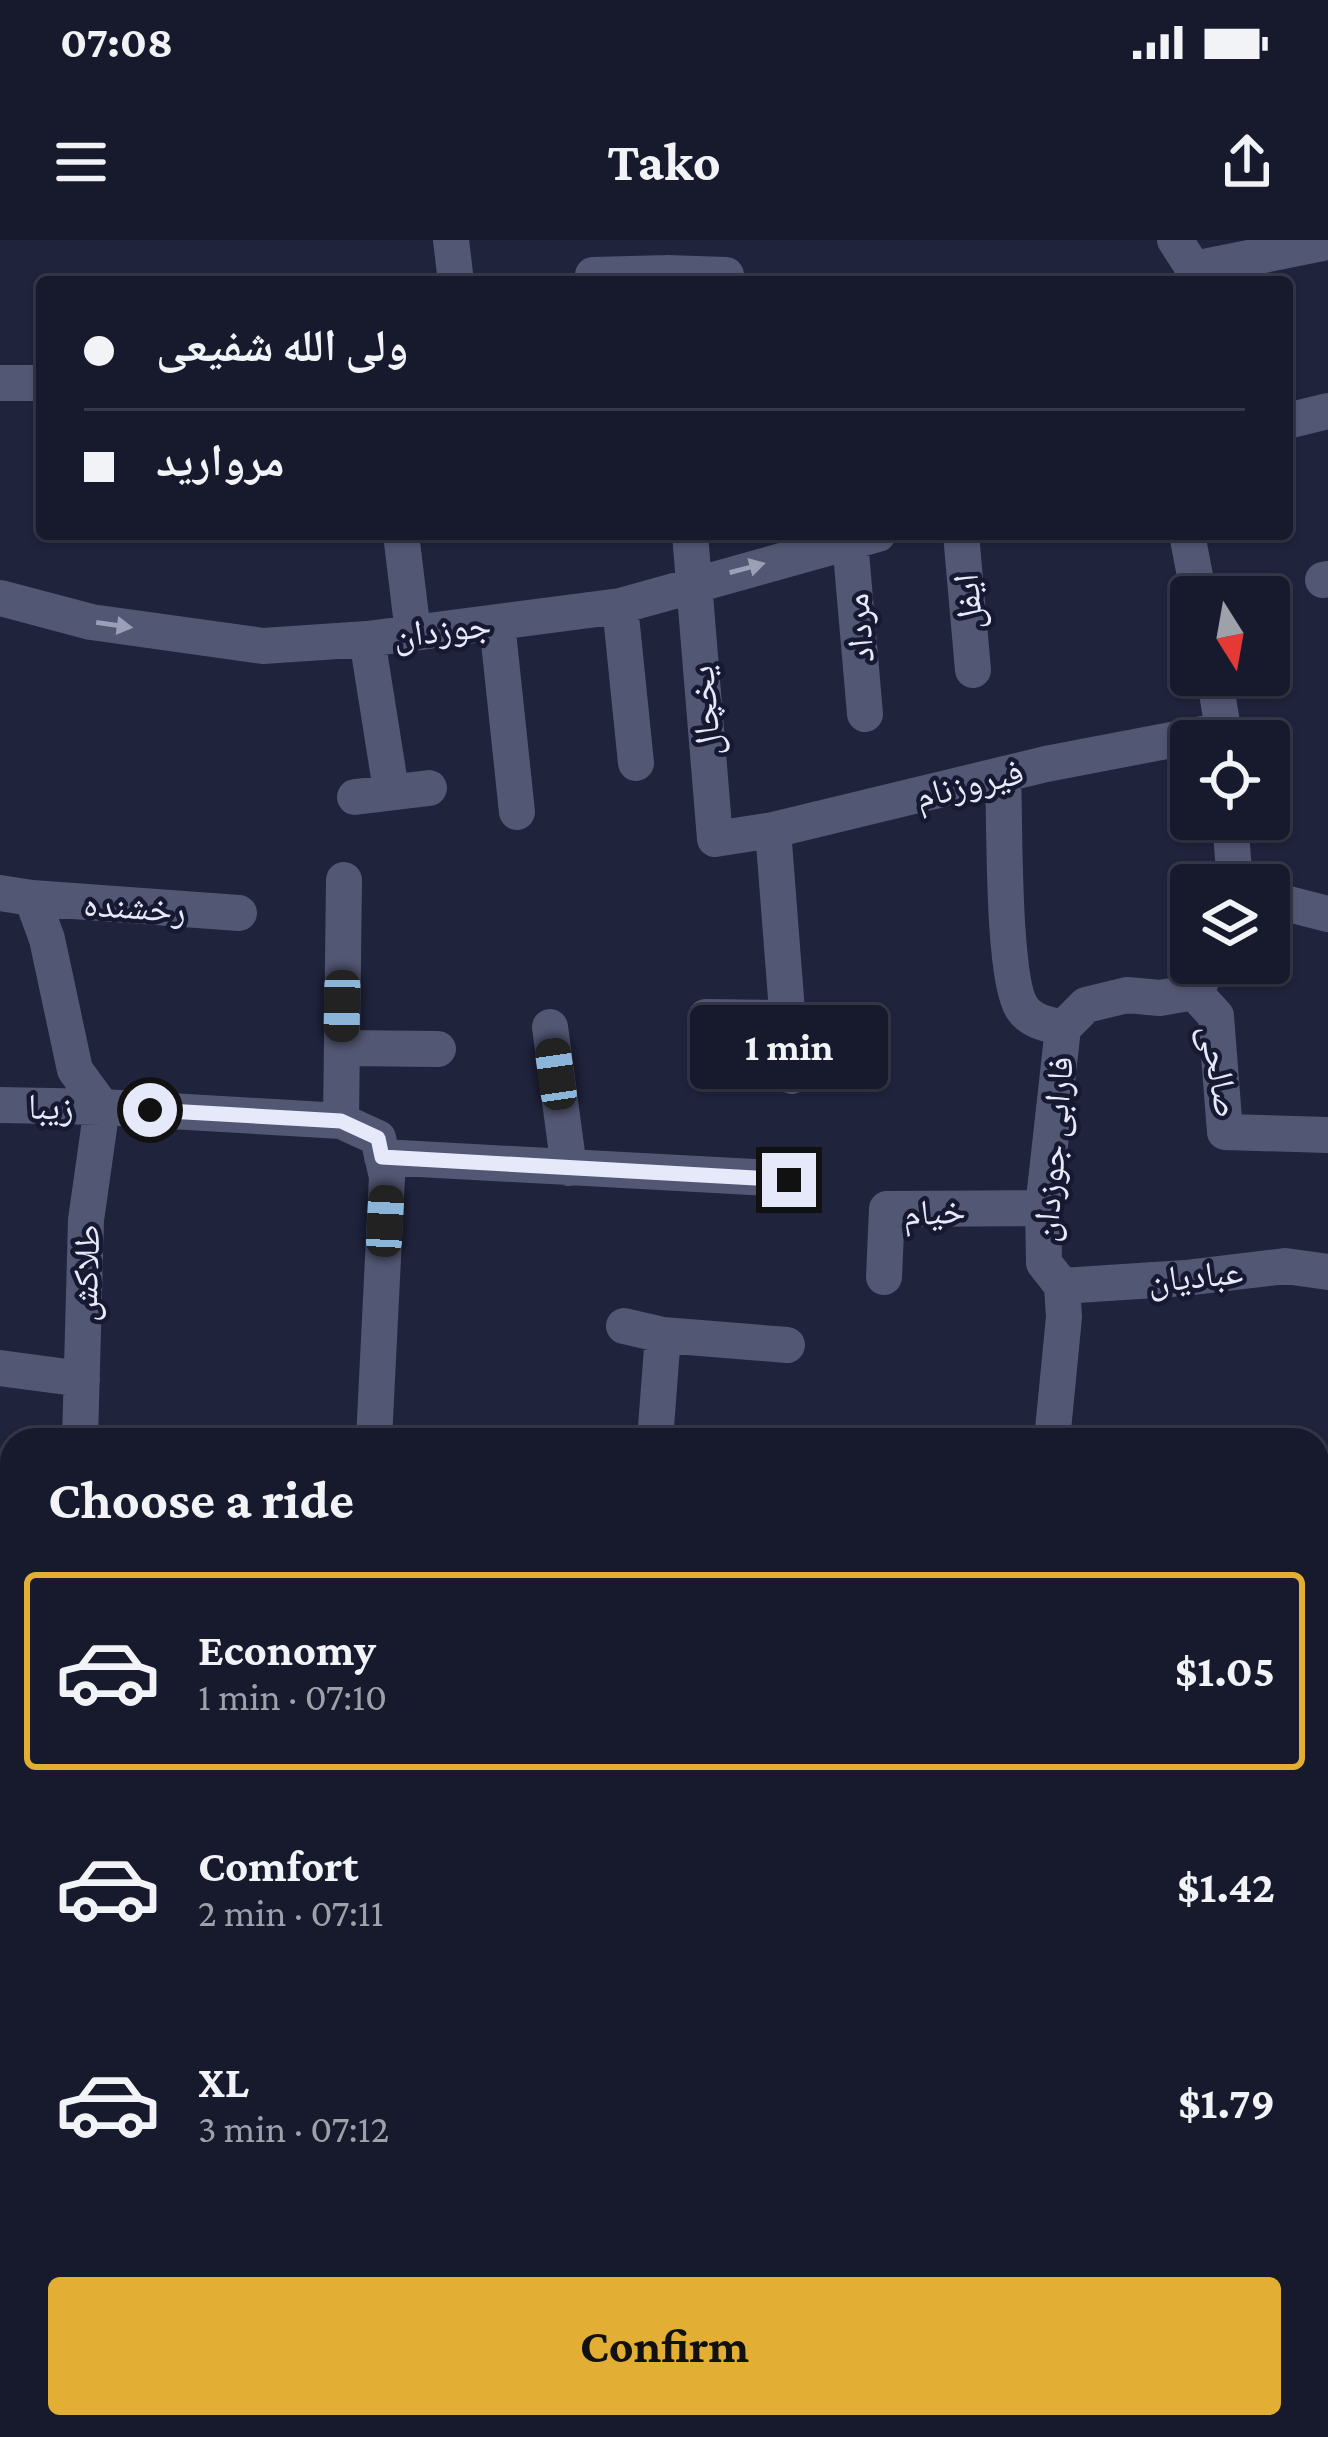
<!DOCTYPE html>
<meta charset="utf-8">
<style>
body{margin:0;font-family:"Crimson Pro","Noto Naskh Arabic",serif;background:#202335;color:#f1f3f6;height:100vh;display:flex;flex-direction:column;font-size:45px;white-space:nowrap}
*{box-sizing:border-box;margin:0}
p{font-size:39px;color:#9ea1aa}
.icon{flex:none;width:66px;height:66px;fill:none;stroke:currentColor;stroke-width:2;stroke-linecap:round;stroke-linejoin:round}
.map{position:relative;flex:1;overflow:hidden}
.drawer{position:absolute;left:0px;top:1188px;width:1329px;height:1011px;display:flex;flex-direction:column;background:#171a2d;border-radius:36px 36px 0 0;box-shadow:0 3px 9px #0004,0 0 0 3px #363849}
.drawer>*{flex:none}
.top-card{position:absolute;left:36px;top:36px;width:1257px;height:264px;border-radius:12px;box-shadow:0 3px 9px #0004,0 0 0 3px #363849;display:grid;align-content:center;height:264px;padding:0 48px;background:#171a2d}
.needle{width:78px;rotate:169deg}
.tools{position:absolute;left:1170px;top:336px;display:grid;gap:24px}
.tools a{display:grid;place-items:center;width:120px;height:120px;border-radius:12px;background:#171a2d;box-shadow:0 3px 9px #0004,0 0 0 3px #363849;font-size:60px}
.end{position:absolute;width:54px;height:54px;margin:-27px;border:15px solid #e6e9fa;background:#111;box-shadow:0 0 0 6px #111}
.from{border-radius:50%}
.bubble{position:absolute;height:84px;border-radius:12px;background:#171a2d;box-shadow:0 3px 9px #0004,0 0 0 3px #363849;font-size:39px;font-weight:700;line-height:84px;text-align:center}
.car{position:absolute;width:36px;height:72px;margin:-36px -18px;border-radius:15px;box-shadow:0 0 9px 3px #0007;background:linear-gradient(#222 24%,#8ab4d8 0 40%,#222 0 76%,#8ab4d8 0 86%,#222 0)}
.top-card b{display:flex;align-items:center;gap:42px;height:114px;font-size:45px}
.top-card b+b{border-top:3px solid #363849}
.top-card i{width:30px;height:30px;background:#f1f3f6}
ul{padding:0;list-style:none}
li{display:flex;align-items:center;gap:36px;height:198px;margin:0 24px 18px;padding:0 24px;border:6px solid transparent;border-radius:12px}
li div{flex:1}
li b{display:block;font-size:45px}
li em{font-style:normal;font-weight:700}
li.selected{border-color:#e2af34}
li>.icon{width:108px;height:108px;stroke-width:1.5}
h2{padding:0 48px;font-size:54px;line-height:144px}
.action{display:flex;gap:24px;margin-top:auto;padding:24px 48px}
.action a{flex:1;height:138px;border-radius:12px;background:#e2af34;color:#111;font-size:48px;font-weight:700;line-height:138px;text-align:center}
.status{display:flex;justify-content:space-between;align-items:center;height:84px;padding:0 60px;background:#171a2d;direction:ltr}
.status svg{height:33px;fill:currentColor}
header{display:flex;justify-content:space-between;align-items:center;height:156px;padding:0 48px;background:#171a2d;font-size:54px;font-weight:700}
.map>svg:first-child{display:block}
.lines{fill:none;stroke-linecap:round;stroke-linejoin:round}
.minor{stroke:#525773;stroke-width:36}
.major{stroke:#9f8a52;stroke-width:36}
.oneway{fill:#9ca0b6}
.route{stroke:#e6e9fa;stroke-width:15}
.labels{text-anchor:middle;stroke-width:9;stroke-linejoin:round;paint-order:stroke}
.street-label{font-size:36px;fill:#e6e9fa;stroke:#161931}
</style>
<div class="status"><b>07:08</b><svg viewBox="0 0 49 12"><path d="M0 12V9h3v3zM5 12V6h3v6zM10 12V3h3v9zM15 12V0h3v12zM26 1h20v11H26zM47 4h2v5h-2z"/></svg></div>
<header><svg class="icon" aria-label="menu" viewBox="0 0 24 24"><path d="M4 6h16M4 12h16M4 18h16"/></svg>Tako<svg class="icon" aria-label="share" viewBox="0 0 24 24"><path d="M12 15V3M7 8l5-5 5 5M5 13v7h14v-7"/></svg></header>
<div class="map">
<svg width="1328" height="2197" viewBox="0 0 1328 2197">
<rect width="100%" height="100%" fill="#1f233c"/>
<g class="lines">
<path class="minor" d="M451 0 456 42
M1175 0 1202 42
M1194 29 1328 2
M593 35 667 33
M668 42 667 33 726 35
M0 143H42
M1287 181 1328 171
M401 294 413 393
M690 294 715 599 773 590 1046 524 1224 490
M961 294 973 430
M1187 294 1199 357
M850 301 865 474
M1323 340 1328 339
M0 358 91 382 263 406 367 399 620 366 878 294
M620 366 636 523
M497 383 517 572
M367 399 391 550
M1214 435 1225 501
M1003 535C1005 579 1002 738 1022 768 1031 782 1048 784 1063 788
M355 557 429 548
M1230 579 1235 645
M773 590 792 836
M0 653 32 658 47 699 75 830 102 867 341 881 378 898 387 937 374 1200
M32 658 239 673
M1269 659 1328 674
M1194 752 1216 776 1225 892 1328 895
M706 777 788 778
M550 787 569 928
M342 808 438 809
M0 865 102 867 86 980 80 1200
M341 881 344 640
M382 917 789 939
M884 1037 887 969 1043 968
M1062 1046 1185 1038 1285 1026 1328 1032
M624 1086 663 1095 787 1105
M0 1128 82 1139
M655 1200 663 1095
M1052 1200 1064 1077 1062 1046 1044 1023 1043 968 1063 788 1086 765 1127 755 1160 758 1194 752 1212 723
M1317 1341 1328 1342
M0 1672 12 1674
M1317 1674 1328 1676
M197 2197 199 2187
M951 2197 952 2187"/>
<path class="major" d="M1317 1818H1328
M1317 1865 1328 1866
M0 1992 12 1990
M0 2043 12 2042"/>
</g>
<defs><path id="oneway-solid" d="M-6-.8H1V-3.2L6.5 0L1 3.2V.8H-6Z" transform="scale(3)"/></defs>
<g class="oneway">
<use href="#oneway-solid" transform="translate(747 328) rotate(-15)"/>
<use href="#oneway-solid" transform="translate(114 385) rotate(8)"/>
</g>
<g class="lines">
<path class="route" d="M150 870 341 881 378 898 382 917 789 940"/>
</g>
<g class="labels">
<g class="street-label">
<text transform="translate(967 362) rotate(-95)" y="13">ایفل</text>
<text transform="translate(858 388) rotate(-95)" y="13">مرداد</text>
<text transform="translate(442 389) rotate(-7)" y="13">جوزدان</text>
<text transform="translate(704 471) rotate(-95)" y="13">یخچال</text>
<text transform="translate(969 543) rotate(-14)" y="13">فیروزنام</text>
<text transform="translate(135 666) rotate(4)" y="13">رخشنده</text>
<text transform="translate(1221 831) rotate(80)" y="13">صالحی</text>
<text transform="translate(51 866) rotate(1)" y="13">زیبا</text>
<text transform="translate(1052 909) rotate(-85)" y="13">فارابی جوزدان</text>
<text transform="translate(934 971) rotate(-4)" y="13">خیام</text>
<text transform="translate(85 1033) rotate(-88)" y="13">طلاکش</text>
<text transform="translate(1195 1035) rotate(-6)" y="13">عبادیان</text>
</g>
</g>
</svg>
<div class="tools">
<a><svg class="needle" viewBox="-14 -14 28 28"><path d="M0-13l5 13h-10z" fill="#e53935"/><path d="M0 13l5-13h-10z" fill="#9ea1aa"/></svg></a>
<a><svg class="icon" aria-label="locate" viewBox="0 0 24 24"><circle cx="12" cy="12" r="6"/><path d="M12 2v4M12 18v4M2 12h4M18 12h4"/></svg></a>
<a><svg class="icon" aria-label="layers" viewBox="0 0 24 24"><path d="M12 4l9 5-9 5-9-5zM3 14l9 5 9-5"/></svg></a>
</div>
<i class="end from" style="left:150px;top:870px"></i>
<i class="end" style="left:789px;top:940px"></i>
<div class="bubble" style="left:690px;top:765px;width:198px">1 min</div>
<i class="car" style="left:342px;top:766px;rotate:181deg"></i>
<i class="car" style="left:556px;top:834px;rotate:352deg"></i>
<i class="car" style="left:385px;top:981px;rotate:3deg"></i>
<div class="top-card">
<b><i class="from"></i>ولی الله شفیعی</b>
<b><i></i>مروارید</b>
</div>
<section class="drawer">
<h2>Choose a ride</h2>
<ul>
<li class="selected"><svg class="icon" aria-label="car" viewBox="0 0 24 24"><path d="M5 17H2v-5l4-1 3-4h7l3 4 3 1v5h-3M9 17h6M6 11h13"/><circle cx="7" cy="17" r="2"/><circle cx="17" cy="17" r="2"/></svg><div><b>Economy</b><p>1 min · 07:10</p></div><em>$1.05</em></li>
<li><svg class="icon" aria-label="car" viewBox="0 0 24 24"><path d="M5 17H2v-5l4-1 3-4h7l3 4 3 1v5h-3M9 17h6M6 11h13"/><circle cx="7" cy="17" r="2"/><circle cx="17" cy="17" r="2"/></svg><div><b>Comfort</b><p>2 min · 07:11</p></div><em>$1.42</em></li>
<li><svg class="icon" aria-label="car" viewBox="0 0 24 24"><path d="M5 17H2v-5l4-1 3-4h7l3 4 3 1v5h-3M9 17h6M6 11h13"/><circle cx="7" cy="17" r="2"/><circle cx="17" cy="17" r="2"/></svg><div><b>XL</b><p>3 min · 07:12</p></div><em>$1.79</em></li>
</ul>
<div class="action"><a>Confirm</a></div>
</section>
</div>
